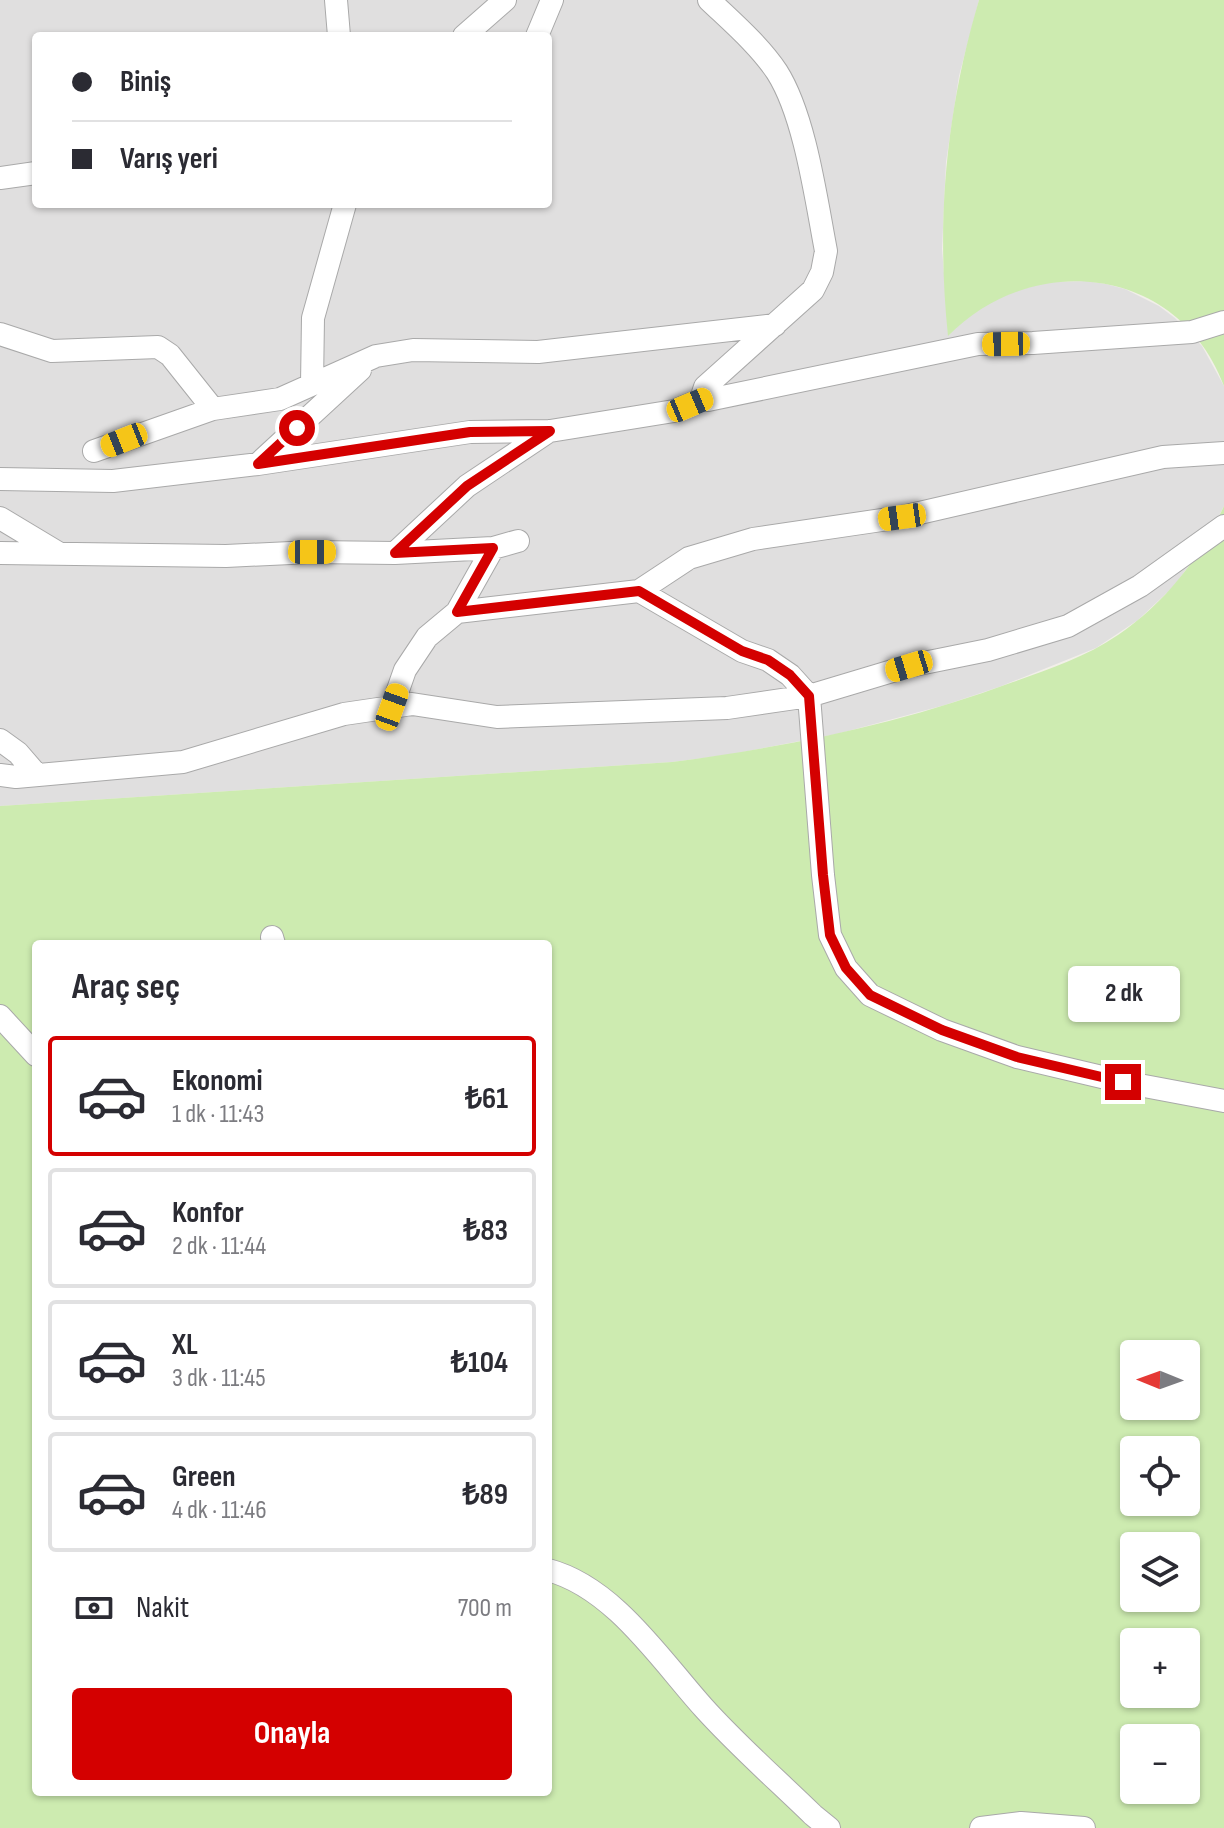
<!DOCTYPE html>
<html lang="tr">
<meta charset="utf-8">
<style>
body{margin:0;font-family:"Sofia Sans Condensed",sans-serif;background:#f7f7f7;color:#2b2b33;height:100vh;display:flex;flex-direction:column;font-size:30px;white-space:nowrap}
*{box-sizing:border-box;margin:0}
p{font-size:26px;color:#7c7c81}
.icon{flex:none;width:44px;height:44px;fill:none;stroke:currentColor;stroke-width:2;stroke-linecap:round;stroke-linejoin:round}
.map{position:relative;flex:1;overflow:hidden}
.panel{position:absolute;left:32px;top:940px;width:520px;height:856px;display:flex;flex-direction:column;background:#fff;border-radius:8px;box-shadow:0 2px 6px #0004}
.panel>*{flex:none}
.top-card{position:absolute;left:32px;top:32px;width:520px;height:176px;border-radius:8px;box-shadow:0 2px 6px #0004;display:grid;align-content:center;height:176px;padding:0 40px;background:#fff}
.needle{width:52px;rotate:271deg}
.fabs{position:absolute;left:1120px;top:1340px;display:grid;gap:16px}
.fabs a{display:grid;place-items:center;width:80px;height:80px;border-radius:8px;background:#fff;box-shadow:0 2px 6px #0004;font-size:40px}
.end{position:absolute;width:36px;height:36px;margin:-18px;border:10px solid #d40000;background:#fff;box-shadow:0 0 0 4px #fff}
.from{border-radius:50%}
.bubble{position:absolute;height:56px;border-radius:8px;background:#fff;box-shadow:0 2px 6px #0004;font-size:26px;font-weight:700;line-height:56px;text-align:center}
.car{position:absolute;width:24px;height:48px;margin:-24px -12px;border-radius:10px;box-shadow:0 0 6px 2px #0007;background:linear-gradient(#f5c518 24%,#345 0 40%,#f5c518 0 76%,#345 0 86%,#f5c518 0)}
.top-card b{display:flex;align-items:center;gap:28px;height:76px;font-size:30px}
.top-card b+b{border-top:2px solid #e1e1e2}
.top-card i{width:20px;height:20px;background:#2b2b33}
ul{padding:0;list-style:none}
li{display:flex;align-items:center;gap:24px;height:120px;margin:0 16px 12px;padding:0 24px;border:4px solid #e1e1e2;border-radius:8px}
li div{flex:1}
li b{display:block;font-size:30px}
li em{font-style:normal;font-weight:700}
li.active{border-color:#d40000}
li>.icon{width:72px;height:72px;stroke-width:1.5}
h2{padding:0 40px;font-size:36px;line-height:96px}
.pay{display:flex;align-items:center;gap:20px;height:88px;padding:0 40px;font-size:30px}
.pay p{margin-inline-start:auto}
.primary-button{display:flex;gap:16px;margin-top:auto;padding:16px 40px}
.primary-button a{flex:1;height:92px;border-radius:8px;background:#d40000;color:#fff;font-size:32px;font-weight:700;line-height:92px;text-align:center}
.map>svg:first-child{display:block}
.residential{fill:#e0dfdf;fill-rule:evenodd}
.grass{fill:#cdebb0;fill-rule:evenodd}
.lines{fill:none;stroke-linecap:round;stroke-linejoin:round}
.minor-casing{stroke:#a9a9a9;stroke-width:24}
.minor{stroke:#fff;stroke-width:22}
.route{stroke:#d40000;stroke-width:10}
</style>
<div class="map">
<svg width="1224" height="1828" viewBox="0 0 1224 1828">
<rect width="100%" height="100%" fill="#f2efe9"/>
<path class="residential" d="M0 0H979L959 76 946 162 942 249 949 335 961 322 993 300 1011 292 1048 282 1087 281 1106 284 1125 289 1159 306 1175 318 1202 346 1224 386V506L1203 546 1174 586 1138 620 1096 648 999 687 945 705 837 734 727 755 672 762 0 806ZM36 36H548V204H36Z"/>
<path class="grass" d="M979 0H1224V386C1179 266 1034 249 948 336 936 221 946 111 979 0Z
M1224 506V1828H0V806L672 762C788 747 903 723 1013 682 1049 669 1086 657 1118 635 1165 603 1200 558 1224 506ZM36 944H548V1792H36ZM1134 1354H1186V1406H1134ZM1134 1450H1186V1502H1134ZM1134 1546H1186V1598H1134ZM1134 1642H1186V1694H1134ZM1134 1738H1186V1790H1134Z"/>
<g class="lines">
<g class="minor-casing">
<path id="minor" d="M336 0 339 36
M709 0C732 22 759 45 777 72 805 116 816 199 826 251L822 272 813 290 705 387 703 393 708 400 978 344 1033 343 1192 332 1224 322
M464 36 505 0
M537 36 552 0
M0 178 36 173
M0 334 52 351 158 347 170 355 213 409
M312 384 313 318 345 204
M94 451 213 409 280 399 376 356 413 350 538 352 775 325
M258 464 360 370
M0 479 113 481 258 464 470 432 550 431 674 411 706 398
M0 518 60 554
M0 553 226 556 312 552 395 553 493 548 518 541
M395 553 467 486 549 431
M639 591 742 651 768 660 790 675 809 696 823 875 830 935 846 968 870 995 942 1030 1017 1057 1123 1082 1224 1101
M457 612 493 548
M392 707 405 670 427 637 457 612 639 591 689 558 753 539 902 517 1163 457 1224 453
M0 740 18 753 37 775
M0 775 16 777 183 762 344 714 412 704 497 717 727 708 809 696 909 666 988 650 1068 626 1140 586 1224 526
M272 937 274 944
M0 1016 36 1055
M548 1570C613 1587 660 1659 703 1707 737 1745 776 1779 813 1815L829 1828
M981 1828 1021 1823 1084 1828"/>
</g>
<use href="#minor" class="minor"/>
</g>
<g class="lines">
<path class="route" d="M297 428 258 464 470 432 550 431 467 486 395 553 493 548 457 612 639 591 742 651 768 660 790 675 809 696 823 875 830 935 846 968 870 995 942 1030 1017 1057 1123 1082"/>
</g>
</svg>
<div class="fabs">
<a><svg class="needle" viewBox="-14 -14 28 28"><path d="M0-13l5 13h-10z" fill="#e53935"/><path d="M0 13l5-13h-10z" fill="#7c7c81"/></svg></a>
<a><svg class="icon" aria-label="locate" viewBox="0 0 24 24"><circle cx="12" cy="12" r="6"/><path d="M12 2v4M12 18v4M2 12h4M18 12h4"/></svg></a>
<a><svg class="icon" aria-label="layers" viewBox="0 0 24 24"><path d="M12 4l9 5-9 5-9-5zM3 14l9 5 9-5"/></svg></a>
<a>+</a>
<a>−</a>
</div>
<i class="end from" style="left:297px;top:428px"></i>
<i class="end" style="left:1123px;top:1082px"></i>
<div class="bubble" style="left:1068px;top:966px;width:112px">2 dk</div>
<i class="car" style="left:1006px;top:344px;rotate:269deg"></i>
<i class="car" style="left:690px;top:405px;rotate:67deg"></i>
<i class="car" style="left:124px;top:440px;rotate:248deg"></i>
<i class="car" style="left:902px;top:517px;rotate:262deg"></i>
<i class="car" style="left:312px;top:552px;rotate:90deg"></i>
<i class="car" style="left:909px;top:666px;rotate:253deg"></i>
<i class="car" style="left:392px;top:707px;rotate:20deg"></i>
<div class="top-card">
<b><i class="from"></i>Biniş</b>
<b><i></i>Varış yeri</b>
</div>
<section class="panel">
<h2>Araç seç</h2>
<ul>
<li class="active"><svg class="icon" aria-label="car" viewBox="0 0 24 24"><path d="M5 17H2v-5l4-1 3-4h7l3 4 3 1v5h-3M9 17h6M6 11h13"/><circle cx="7" cy="17" r="2"/><circle cx="17" cy="17" r="2"/></svg><div><b>Ekonomi</b><p>1 dk · 11:43</p></div><em>₺61</em></li>
<li><svg class="icon" aria-label="car" viewBox="0 0 24 24"><path d="M5 17H2v-5l4-1 3-4h7l3 4 3 1v5h-3M9 17h6M6 11h13"/><circle cx="7" cy="17" r="2"/><circle cx="17" cy="17" r="2"/></svg><div><b>Konfor</b><p>2 dk · 11:44</p></div><em>₺83</em></li>
<li><svg class="icon" aria-label="car" viewBox="0 0 24 24"><path d="M5 17H2v-5l4-1 3-4h7l3 4 3 1v5h-3M9 17h6M6 11h13"/><circle cx="7" cy="17" r="2"/><circle cx="17" cy="17" r="2"/></svg><div><b>XL</b><p>3 dk · 11:45</p></div><em>₺104</em></li>
<li><svg class="icon" aria-label="car" viewBox="0 0 24 24"><path d="M5 17H2v-5l4-1 3-4h7l3 4 3 1v5h-3M9 17h6M6 11h13"/><circle cx="7" cy="17" r="2"/><circle cx="17" cy="17" r="2"/></svg><div><b>Green</b><p>4 dk · 11:46</p></div><em>₺89</em></li>
</ul>
<div class="pay"><svg class="icon" aria-label="cash" viewBox="0 0 24 24"><path d="M3 7h18v10H3z"/><circle cx="12" cy="12" r="2"/></svg>Nakit<p>700 m</p></div>
<div class="primary-button"><a>Onayla</a></div>
</section>
</div>
